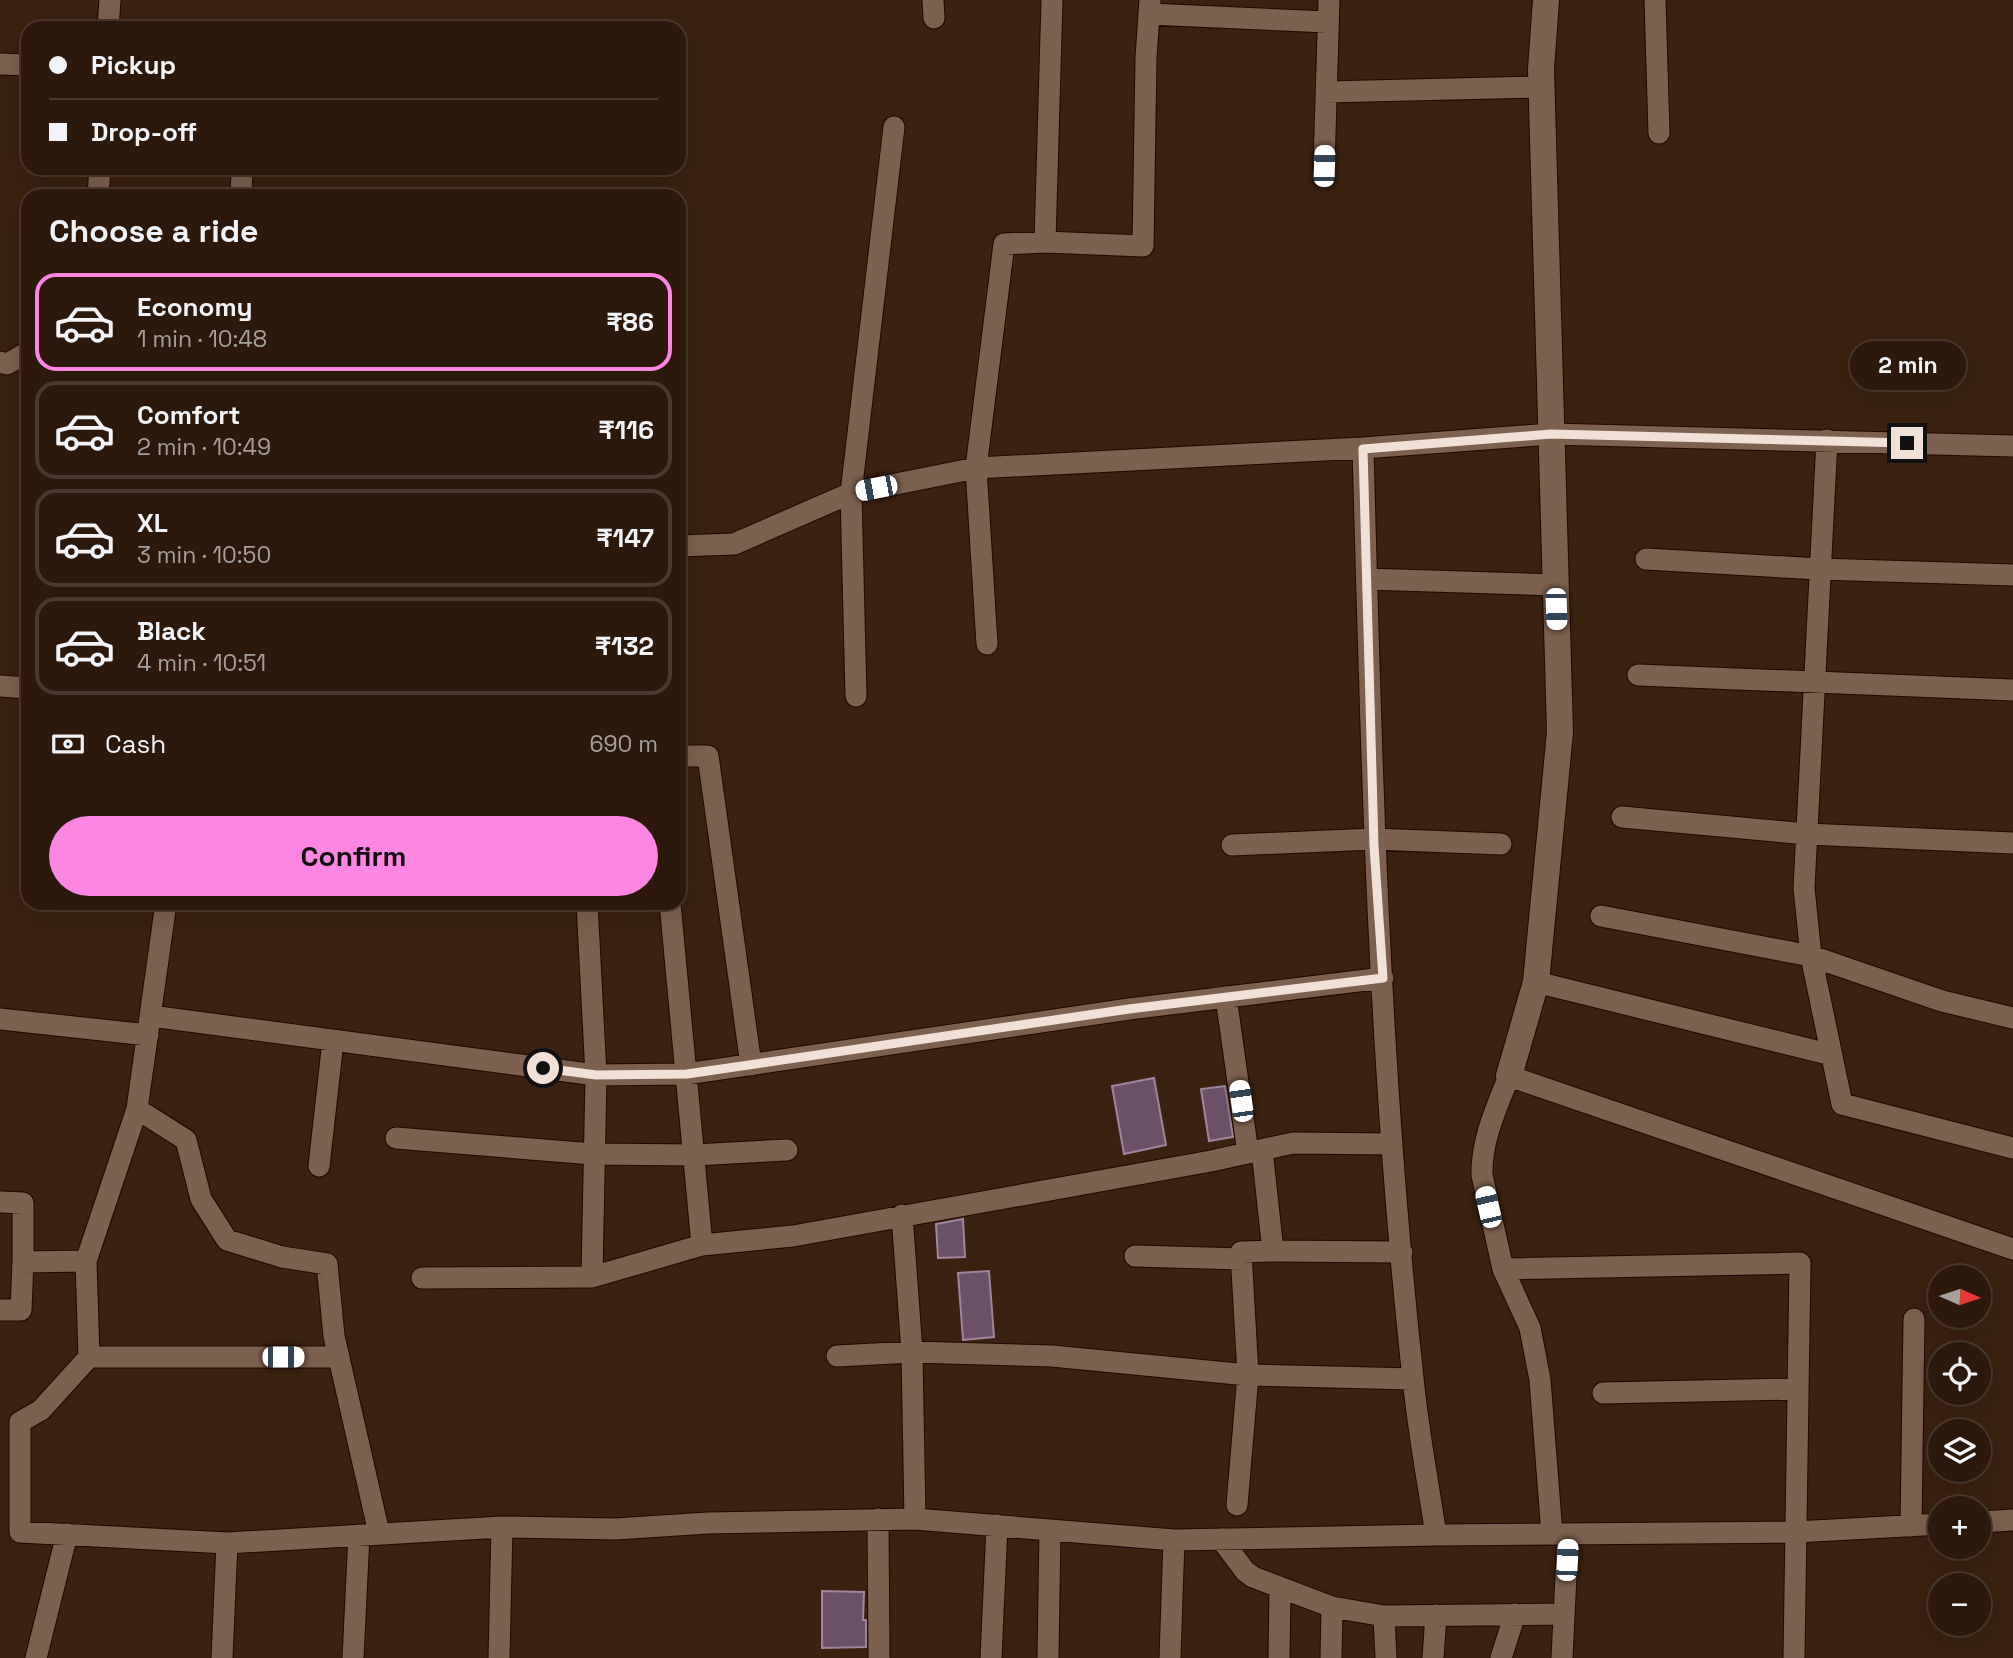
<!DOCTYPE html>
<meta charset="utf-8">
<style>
body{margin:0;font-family:"Space Grotesk",sans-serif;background:#342215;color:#f1f3f6;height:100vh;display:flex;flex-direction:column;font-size:26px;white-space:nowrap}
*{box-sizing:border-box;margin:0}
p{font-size:23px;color:#a6a09d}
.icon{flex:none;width:38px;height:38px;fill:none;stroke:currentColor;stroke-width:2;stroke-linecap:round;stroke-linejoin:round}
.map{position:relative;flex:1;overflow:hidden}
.sheet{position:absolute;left:21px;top:189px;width:665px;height:721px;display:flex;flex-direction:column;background:#2c190c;border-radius:21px;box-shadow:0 7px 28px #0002,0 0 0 2px #48382d}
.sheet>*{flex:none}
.top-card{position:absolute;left:21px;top:21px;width:665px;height:154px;border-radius:21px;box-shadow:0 7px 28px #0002,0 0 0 2px #48382d;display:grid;align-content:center;height:154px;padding:0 28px;background:#2c190c}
.needle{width:46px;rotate:93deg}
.tools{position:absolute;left:1928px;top:1265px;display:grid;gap:14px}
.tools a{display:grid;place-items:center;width:63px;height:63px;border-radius:50%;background:#2c190c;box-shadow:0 7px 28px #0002,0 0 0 2px #48382d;font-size:35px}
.end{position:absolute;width:32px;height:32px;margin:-16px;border:9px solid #f1e0d5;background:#111;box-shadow:0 0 0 4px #111}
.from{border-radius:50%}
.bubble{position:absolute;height:49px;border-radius:24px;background:#2c190c;box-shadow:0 7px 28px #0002,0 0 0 2px #48382d;font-size:23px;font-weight:600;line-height:49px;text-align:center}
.car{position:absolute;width:21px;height:42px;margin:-21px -10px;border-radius:9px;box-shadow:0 0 5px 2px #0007;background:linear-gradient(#fff 24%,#345 0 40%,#fff 0 76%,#345 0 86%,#fff 0)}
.top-card b{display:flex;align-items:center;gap:24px;height:66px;font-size:26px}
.top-card b+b{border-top:2px solid #48382d}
.top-card i{width:18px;height:18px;background:#f1f3f6}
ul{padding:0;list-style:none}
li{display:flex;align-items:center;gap:21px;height:98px;margin:0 14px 10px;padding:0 14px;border:4px solid #48382d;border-radius:21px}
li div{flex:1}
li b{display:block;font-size:26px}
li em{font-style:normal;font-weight:600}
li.on{border-color:#fd86e2}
li>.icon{width:63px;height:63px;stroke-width:1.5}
h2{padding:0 28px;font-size:32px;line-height:84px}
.pay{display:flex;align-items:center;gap:18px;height:77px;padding:0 28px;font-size:26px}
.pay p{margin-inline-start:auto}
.cta{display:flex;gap:14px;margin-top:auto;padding:14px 28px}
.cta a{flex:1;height:80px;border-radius:42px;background:#fd86e2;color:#111;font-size:28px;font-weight:600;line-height:80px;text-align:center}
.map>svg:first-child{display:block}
.building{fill:#6b5268;stroke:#a0859d;stroke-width:2}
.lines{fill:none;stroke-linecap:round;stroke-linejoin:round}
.minor-casing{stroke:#200900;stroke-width:23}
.tertiary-casing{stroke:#200900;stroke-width:28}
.minor{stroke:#7d604d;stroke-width:21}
.tertiary{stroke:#7d604d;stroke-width:26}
.route{stroke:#f1e0d5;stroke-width:9}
</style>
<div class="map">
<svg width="2013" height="1658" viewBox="0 0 2013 1658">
<rect width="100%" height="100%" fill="#3a2110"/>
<path class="building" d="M1154 1078 1166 1145 1124 1154 1112 1086Z
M1225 1086 1233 1137 1209 1141 1201 1089Z
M963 1219 965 1257 938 1258 936 1224Z
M989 1271 994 1337 963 1340 958 1273Z
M822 1591 864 1592 863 1620H866V1647L822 1648Z"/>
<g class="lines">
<g class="minor-casing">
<path id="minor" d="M933 0 934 18
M1655 0 1659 133
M1149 14 1328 22
M108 28 110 0
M0 64 28 65
M1326 92 1541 87
M1324 166 1329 0
M98 196 100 168
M241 196 242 168
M1045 242 1052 0
M0 362 7 364 28 352
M1827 440 1804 888 1811 956 1842 1104 2013 1148
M1363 448C1371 758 1379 1069 1413 1378 1418 1430 1428 1482 1436 1535
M679 546 734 544 851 493 976 468 1363 448 1551 434 2013 446
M1646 559 1819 569 2013 575
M1367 579 1556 585
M987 644 976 468 1004 244 1045 242 1143 246 1146 58 1150 0
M1638 675 2013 690
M0 686 28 688
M856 696 851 493 894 127
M679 756H708L751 1065
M1622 817 1807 834 2013 843
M1232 845 1374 839 1501 844
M166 903 137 1109 86 1261 89 1357 41 1410 20 1422V1532L227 1543 502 1527 615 1529 708 1523 915 1519 1174 1540 1436 1535 1796 1532 1941 1524
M587 903 596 1075 592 1277
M670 903 702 1245
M1601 916 1811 956 1942 1001 2013 1018
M1536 982 1832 1055
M1226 997 1248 1153
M151 1016 596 1075 686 1074 1129 1009 1383 978
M0 1019 148 1035
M137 1109 186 1140 201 1199 227 1240 282 1257 327 1264 334 1336 379 1533
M396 1138 593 1154 694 1155 787 1150
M319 1166 333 1041
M0 1202 23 1203V1262
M902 1215 912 1352 915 1519
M1273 1251 1402 1252
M1135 1256 1242 1259
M1503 1269 1800 1263 1794 1658
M422 1278 592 1277 702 1245 793 1236 1211 1161 1293 1143 1392 1144
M0 1310H21L23 1262 86 1261
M837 1356 912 1352 1052 1356 1248 1375 1413 1379
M89 1357H339
M1603 1393 1798 1389
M1237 1505 1248 1375 1241 1252 1273 1251 1262 1150
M878 1519 879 1658
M1979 1522 2013 1520
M1911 1526 1914 1319
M1552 1534 1540 1380 1530 1328 1503 1269 1482 1175C1481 1140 1497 1107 1509 1076L2013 1249
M1221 1539 1245 1571 1253 1577 1332 1607 1384 1616 1564 1614
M1384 1616 1386 1658
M36 1658 67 1534
M222 1658 227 1543
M353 1658 359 1535
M499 1658 502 1527
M991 1658 997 1525
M1048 1658 1050 1530
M1170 1658 1174 1540
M1279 1658 1280 1588
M1331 1658 1332 1607
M1433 1658 1436 1615
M1501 1658 1515 1614
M1562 1658 1568 1534"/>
</g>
<g class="tertiary-casing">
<path id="tertiary" d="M1509 1076 1536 982 1560 732 1541 69 1546 0"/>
</g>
<use href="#minor" class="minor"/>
<use href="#tertiary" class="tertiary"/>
</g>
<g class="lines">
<path class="route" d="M543 1068 596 1075 687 1074 1129 1009 1383 978 1374 846 1363 449 1551 434 1907 443"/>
</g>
</svg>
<div class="tools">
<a><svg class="needle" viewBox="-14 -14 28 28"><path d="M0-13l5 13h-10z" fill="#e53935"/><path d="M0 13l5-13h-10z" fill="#a6a09d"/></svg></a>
<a><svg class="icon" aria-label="locate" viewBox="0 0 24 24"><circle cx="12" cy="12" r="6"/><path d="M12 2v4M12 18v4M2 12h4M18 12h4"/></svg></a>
<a><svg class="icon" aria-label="layers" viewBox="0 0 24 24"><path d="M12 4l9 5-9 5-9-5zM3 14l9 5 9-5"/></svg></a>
<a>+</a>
<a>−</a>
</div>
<i class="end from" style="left:543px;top:1068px"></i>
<i class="end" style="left:1907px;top:443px"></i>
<div class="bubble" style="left:1850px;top:341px;width:116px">2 min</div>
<i class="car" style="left:1324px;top:166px;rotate:2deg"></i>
<i class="car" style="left:876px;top:488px;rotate:259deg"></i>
<i class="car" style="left:1556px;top:609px;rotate:178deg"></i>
<i class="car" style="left:1241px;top:1101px;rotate:352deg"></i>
<i class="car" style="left:1488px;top:1207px;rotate:347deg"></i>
<i class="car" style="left:283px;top:1357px;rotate:90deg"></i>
<i class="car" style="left:1567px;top:1560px;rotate:3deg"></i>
<div class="top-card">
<b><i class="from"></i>Pickup</b>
<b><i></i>Drop-off</b>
</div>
<section class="sheet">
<h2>Choose a ride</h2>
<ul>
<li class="on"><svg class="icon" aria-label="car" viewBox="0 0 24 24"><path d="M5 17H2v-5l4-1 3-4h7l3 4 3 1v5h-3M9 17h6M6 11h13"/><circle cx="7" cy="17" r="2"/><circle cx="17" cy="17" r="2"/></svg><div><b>Economy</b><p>1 min · 10:48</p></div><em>₹86</em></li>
<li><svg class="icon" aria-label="car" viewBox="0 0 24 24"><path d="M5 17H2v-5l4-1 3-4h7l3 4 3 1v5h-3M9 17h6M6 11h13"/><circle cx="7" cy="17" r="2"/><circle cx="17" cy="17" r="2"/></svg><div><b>Comfort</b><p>2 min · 10:49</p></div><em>₹116</em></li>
<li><svg class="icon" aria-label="car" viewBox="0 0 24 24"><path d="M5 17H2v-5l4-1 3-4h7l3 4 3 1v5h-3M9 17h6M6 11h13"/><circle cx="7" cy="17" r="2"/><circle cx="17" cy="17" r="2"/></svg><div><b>XL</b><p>3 min · 10:50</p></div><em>₹147</em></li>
<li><svg class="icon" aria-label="car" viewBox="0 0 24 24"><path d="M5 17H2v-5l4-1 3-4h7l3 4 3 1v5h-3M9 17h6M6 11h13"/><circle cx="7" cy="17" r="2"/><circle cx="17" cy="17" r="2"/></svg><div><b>Black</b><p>4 min · 10:51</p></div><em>₹132</em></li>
</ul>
<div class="pay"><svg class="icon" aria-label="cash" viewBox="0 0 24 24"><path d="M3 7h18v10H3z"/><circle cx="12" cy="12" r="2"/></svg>Cash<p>690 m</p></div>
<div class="cta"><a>Confirm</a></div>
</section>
</div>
